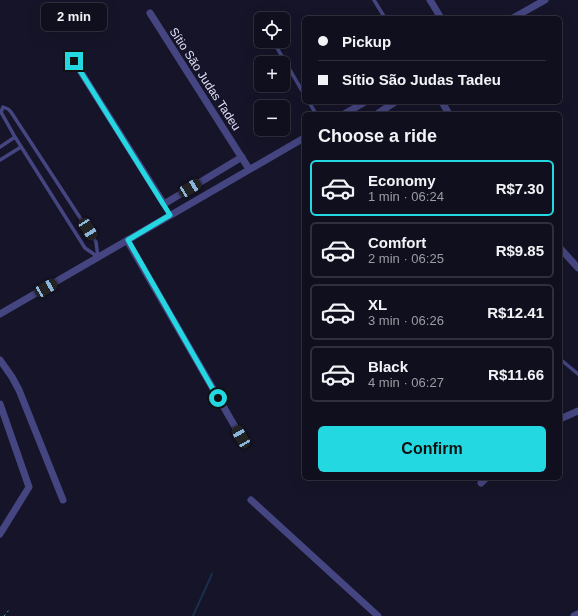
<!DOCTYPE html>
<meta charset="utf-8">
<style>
body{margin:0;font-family:Helvetica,sans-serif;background:#191827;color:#f1f3f6;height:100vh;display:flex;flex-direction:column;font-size:15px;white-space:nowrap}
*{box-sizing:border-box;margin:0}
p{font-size:13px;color:#9c9ca4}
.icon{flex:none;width:22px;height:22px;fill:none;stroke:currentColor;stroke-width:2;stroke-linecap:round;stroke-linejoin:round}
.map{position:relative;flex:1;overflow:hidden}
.details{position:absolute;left:302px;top:112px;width:260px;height:368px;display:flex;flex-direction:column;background:#100f1e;border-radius:6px;box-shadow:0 4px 16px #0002,0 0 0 1px #302f3c}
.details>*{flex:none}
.guide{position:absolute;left:302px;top:16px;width:260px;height:88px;border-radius:6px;box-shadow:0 4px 16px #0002,0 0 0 1px #302f3c;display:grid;align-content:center;height:88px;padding:0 16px;background:#100f1e}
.tools{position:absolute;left:254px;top:12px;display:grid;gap:8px}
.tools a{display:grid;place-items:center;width:36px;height:36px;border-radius:6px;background:#100f1e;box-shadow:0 4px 16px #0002,0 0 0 1px #302f3c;font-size:20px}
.end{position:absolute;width:18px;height:18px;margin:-9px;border:5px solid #24d8e2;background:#111;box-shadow:0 0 0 2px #111}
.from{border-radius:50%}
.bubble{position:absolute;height:28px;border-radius:6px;background:#100f1e;box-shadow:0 4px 16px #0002,0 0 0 1px #302f3c;font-size:13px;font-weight:800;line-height:28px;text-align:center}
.car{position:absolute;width:12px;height:24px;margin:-12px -6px;border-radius:5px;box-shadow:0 0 3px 1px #0007;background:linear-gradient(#222 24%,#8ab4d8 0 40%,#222 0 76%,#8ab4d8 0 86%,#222 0)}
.guide b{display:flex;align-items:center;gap:14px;height:38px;font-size:15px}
.guide b+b{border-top:1px solid #302f3c}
.guide i{width:10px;height:10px;background:#f1f3f6}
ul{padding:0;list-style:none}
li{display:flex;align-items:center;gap:12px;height:56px;margin:0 8px 6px;padding:0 8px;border:2px solid #302f3c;border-radius:6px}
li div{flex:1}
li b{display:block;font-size:15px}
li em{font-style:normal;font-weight:800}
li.active{border-color:#24d8e2}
li>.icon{width:36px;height:36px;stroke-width:1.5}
h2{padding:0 16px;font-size:18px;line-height:48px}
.primary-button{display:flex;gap:8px;margin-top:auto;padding:8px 16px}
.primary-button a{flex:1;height:46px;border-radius:6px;background:#24d8e2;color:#111;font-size:16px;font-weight:800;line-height:46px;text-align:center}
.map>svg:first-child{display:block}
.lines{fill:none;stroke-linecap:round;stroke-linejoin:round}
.stream{stroke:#182f4d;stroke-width:2}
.path{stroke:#41ada1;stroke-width:1;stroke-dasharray:2 3;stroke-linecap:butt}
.service{stroke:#454681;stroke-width:3.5}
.minor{stroke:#454681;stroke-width:7}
.route{stroke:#24d8e2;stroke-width:5}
.labels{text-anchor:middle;stroke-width:3.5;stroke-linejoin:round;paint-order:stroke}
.street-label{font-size:12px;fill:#e1dffb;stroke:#161428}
</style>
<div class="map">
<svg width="578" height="616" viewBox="0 0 578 616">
<rect width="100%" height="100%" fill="#161428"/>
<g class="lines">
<path class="stream" d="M193 616 212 574"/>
<path class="path" d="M4 616 9 610"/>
<path class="service" d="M374 0 385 18
M260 20 261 21
M273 41 304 94
M309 102 316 114
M3 107 8 109 11 112 96 242 98 257 85 248 15 137 1 112Z
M0 147 15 137
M0 160 21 147
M560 359 578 374"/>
<path class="minor" d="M430 0 441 18
M150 13 249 169
M513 18 545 0
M74 61 164 204 242 157
M442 102 449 114
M344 114 365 102
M377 114 395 102
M127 240 241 437
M560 248 578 268
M0 314 304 138
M0 360 12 377 19 390 63 500
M0 404 29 487 0 534
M560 419 578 411
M481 483 486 478
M251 500 378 616
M574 616 578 614"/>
</g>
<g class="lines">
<path class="route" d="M74 61 170 215 128 240 218 398"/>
</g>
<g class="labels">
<g class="street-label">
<text transform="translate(205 79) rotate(57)" y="4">Sítio São Judas Tadeu</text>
</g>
</g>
</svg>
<div class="tools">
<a><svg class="icon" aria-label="locate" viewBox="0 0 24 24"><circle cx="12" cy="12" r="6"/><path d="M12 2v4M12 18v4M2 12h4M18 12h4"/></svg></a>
<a>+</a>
<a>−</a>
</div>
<i class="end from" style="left:218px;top:398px"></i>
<i class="end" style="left:74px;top:61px"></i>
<div class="bubble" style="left:41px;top:3px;width:66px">2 min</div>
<i class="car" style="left:190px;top:188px;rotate:59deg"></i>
<i class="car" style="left:88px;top:229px;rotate:147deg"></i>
<i class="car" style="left:46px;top:288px;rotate:60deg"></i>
<i class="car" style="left:241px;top:437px;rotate:330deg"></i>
<div class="guide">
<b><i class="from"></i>Pickup</b>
<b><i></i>Sítio São Judas Tadeu</b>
</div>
<section class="details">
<h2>Choose a ride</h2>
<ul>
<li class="active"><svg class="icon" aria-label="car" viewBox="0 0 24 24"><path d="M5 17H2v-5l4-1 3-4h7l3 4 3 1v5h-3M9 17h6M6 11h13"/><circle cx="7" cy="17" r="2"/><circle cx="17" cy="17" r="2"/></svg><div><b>Economy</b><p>1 min · 06:24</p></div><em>R$7.30</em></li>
<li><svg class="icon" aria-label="car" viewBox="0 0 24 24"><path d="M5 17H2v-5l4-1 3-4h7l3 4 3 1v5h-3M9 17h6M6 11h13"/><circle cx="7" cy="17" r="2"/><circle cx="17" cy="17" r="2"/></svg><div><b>Comfort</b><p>2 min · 06:25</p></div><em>R$9.85</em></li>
<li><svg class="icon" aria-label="car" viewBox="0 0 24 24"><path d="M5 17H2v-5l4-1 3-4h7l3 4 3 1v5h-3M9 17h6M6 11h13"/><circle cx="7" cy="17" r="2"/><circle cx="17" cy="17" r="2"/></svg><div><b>XL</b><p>3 min · 06:26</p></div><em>R$12.41</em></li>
<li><svg class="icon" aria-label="car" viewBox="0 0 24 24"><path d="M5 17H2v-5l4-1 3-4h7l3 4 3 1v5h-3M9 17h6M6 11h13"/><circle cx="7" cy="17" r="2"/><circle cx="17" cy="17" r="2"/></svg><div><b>Black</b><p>4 min · 06:27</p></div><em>R$11.66</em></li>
</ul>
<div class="primary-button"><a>Confirm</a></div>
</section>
</div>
